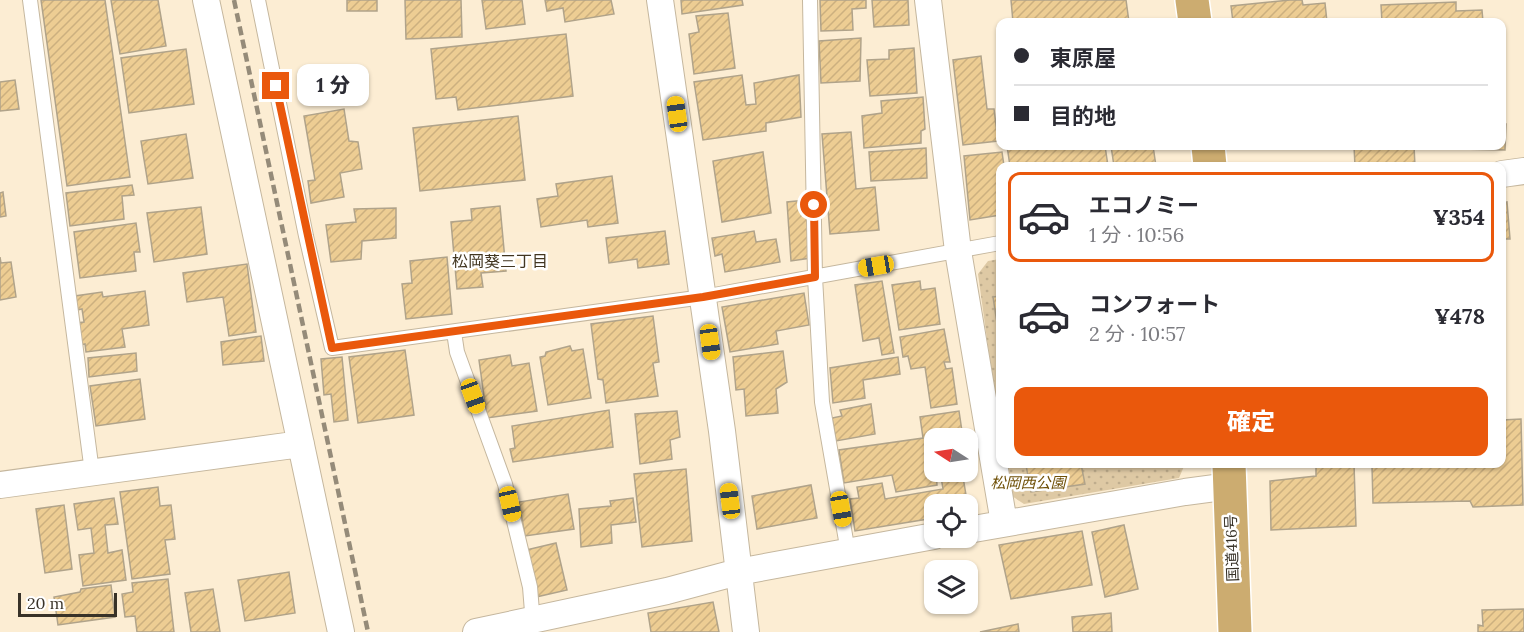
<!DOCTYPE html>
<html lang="ja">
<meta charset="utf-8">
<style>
body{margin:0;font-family:Lora,"Noto Sans JP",serif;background:#f2f2f3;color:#2b2b33;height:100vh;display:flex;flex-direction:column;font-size:22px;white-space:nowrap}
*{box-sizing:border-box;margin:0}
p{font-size:20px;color:#7c7c81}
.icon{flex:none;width:33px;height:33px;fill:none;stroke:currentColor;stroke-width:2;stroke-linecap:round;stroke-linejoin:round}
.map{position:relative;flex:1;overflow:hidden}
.panel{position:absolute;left:996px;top:162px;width:510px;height:306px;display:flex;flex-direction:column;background:#fff;border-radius:12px;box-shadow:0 2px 4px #0004}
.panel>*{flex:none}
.hud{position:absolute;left:996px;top:18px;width:510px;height:132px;border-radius:12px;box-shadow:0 2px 4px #0004;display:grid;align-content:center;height:132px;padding:0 18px;background:#fff}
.needle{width:39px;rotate:282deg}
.tools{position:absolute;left:924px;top:428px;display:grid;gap:12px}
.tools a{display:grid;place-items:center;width:54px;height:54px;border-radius:12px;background:#fff;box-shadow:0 2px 4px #0004;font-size:30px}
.scale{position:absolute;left:18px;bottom:15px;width:99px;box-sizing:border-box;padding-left:6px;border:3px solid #383228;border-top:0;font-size:16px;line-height:21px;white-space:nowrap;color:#383228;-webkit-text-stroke:4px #fff;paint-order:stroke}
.end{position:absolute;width:27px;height:27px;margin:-14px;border:8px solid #ea580c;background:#fff;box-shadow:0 0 0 3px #fff}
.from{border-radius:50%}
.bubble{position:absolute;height:42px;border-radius:12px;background:#fff;box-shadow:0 2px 4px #0004;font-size:20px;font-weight:800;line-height:42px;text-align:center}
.car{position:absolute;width:18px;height:36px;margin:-18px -9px;border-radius:8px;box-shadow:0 0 4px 2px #0007;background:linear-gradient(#f5c518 24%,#345 0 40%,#f5c518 0 76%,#345 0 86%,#f5c518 0)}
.hud b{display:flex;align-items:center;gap:21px;height:57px;font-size:22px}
.hud b+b{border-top:2px solid #e1e1e2}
.hud i{width:15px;height:15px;background:#2b2b33}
ul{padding:10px 0 0;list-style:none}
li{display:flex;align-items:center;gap:18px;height:90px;margin:0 12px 9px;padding:0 6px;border:3px solid transparent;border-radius:12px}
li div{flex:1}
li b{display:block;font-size:22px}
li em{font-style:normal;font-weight:800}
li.active{border-color:#ea580c}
li>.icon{width:54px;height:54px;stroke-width:1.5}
.cta{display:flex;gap:12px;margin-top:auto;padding:12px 18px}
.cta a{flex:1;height:69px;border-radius:12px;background:#ea580c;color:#fff;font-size:24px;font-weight:800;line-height:69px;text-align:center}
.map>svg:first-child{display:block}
.park{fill:url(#park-dots)}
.building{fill:url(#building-hatch);stroke:#b0a38a;stroke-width:1.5}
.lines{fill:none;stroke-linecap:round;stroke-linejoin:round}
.service-casing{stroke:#c5b79e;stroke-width:16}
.minor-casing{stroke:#c5b79e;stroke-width:28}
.trunk-casing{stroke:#fff;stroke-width:36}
.service{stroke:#fff;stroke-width:14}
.minor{stroke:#fff;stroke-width:26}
.trunk{stroke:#ccac70;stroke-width:33}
.rail{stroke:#958b79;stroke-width:4.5;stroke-dasharray:9 4.5;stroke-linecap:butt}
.route{stroke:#ea580c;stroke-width:8}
.labels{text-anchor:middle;stroke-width:5;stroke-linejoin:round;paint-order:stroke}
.park-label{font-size:15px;font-style:italic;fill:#705108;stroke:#fff}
.street-label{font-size:15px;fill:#383228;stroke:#fff}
.neighbourhood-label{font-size:16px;fill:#423621;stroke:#fff}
</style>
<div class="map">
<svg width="1524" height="632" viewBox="0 0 1524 632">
<defs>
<pattern id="park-dots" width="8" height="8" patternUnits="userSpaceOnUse" patternTransform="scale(1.5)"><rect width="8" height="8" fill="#dec9a4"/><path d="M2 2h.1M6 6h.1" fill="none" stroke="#bfad8d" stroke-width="1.8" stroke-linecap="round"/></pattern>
<pattern id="building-hatch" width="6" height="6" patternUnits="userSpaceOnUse" patternTransform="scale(1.5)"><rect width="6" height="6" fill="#edcd93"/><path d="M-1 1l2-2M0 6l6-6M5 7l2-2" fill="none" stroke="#ccb07f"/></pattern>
</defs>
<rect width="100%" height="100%" fill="#fcedd3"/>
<path class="park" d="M1000 259V433L978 274 988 261Z
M1005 464H1185L1179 478 1024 504 1009 494Z"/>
<path class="building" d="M41 0H105L130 177 67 186Z
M111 0H158L166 46 120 54Z
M347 0H377V11H347Z
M405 0H461L462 37 406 39Z
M482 0H522L525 24 486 29Z
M545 0H611L614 14 565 22 563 8 547 11Z
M681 0H742L743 5 682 14Z
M820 0H866V8L852 9 853 30 821 31Z
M872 0H908L909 25 874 27Z
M1011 0H1126L1129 22H1013Z
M1290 0H1302L1303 5 1325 3 1327 22H1233L1231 6Z
M1456 2V11L1482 10 1483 22H1382L1381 5Z
M728 13 735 68 694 74 689 34 699 32 696 16Z
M566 34 573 96 458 110 456 97 436 99 431 49Z
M861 38 860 81 821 83 819 41Z
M914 48 917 93 870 96 867 60 889 59V50Z
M186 49 194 104 129 113 121 58Z
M981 56 987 109H994L998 141 963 145 953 60Z
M742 75 746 105 756 104 754 83 799 75 801 117 766 123V131L703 140 694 82Z
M15 80 19 109 0 111V82Z
M923 97 925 129 921 131V143L864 148 862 116 882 113 881 101Z
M344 109 349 141 358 142 362 169 340 173 344 197 311 203 308 181 315 180 304 116Z
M518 116 525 180 420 191 413 128Z
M1502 124H1506L1505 150 1459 149V146H1502Z
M851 132 856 189 875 187 879 230 830 234 822 134Z
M186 134 193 178 148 184 141 141Z
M1007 146H1105L1108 166H1010Z
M1111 146H1153L1156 166H1114Z
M1354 146H1414L1415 166H1355Z
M926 148 927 178 871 181 869 152Z
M763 152 771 213 722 222 713 161Z
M1002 152 1004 166H1000V215L970 220 964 156Z
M612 176 618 223 588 227 587 220 541 227 537 199 558 196 556 184Z
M132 185 134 195 122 196 124 219 70 226 66 193Z
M3 192 6 216 0 217V193Z
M806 200 811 258 791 261 787 202Z
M1507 202 1510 239H1502V203Z
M500 206 506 271 481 273 483 287 457 289 451 222 472 220 471 209Z
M201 207 207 254 154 262 147 213Z
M396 208V238L362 241 361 259 331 262 326 225 356 222 354 209Z
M136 223 140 252H134L136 271 80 278 74 232Z
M665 231 669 264 638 268 637 259 609 263 606 238Z
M754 231 756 242 776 239 780 262 725 272 722 254 715 256 712 238Z
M0 257 1 263 11 262 16 297 0 300Z
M447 257 452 314 406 319 402 284 412 283 410 261Z
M247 264 256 332 229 336 223 297 187 302 183 273Z
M882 281 894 353 882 355 879 338 863 341 855 285Z
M920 281 921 290 935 288 940 324 899 330 892 285Z
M145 291 149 325 122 329 125 347 86 352 85 344 80 345 77 323 84 322 82 309 77 310 75 296 102 292 103 297Z
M804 293 809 325 776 331 778 344 730 352 722 307Z
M1000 296V343L993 297Z
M653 316 659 362 653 363 658 396 606 403 603 380 598 379 591 324Z
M944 329 950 362H944L946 369 952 368 957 404 931 408 925 367 911 369 908 356 903 357 900 337Z
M261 336 264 361 223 365 221 342Z
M570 346 572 351 583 349 591 398 548 405 540 357 545 356 546 352Z
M405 350 414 415 358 423 349 357Z
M783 351 787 382 776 389 778 413 746 416 744 389 736 390 733 357Z
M136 353 137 371 89 377 88 358Z
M510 355 512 366 529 363 537 411 487 418 479 360Z
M342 357 348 420 334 422 331 394 324 395 321 359Z
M898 357 900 374 863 380 865 398 833 403 830 368Z
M140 379 145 419 96 426 90 386Z
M871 404 875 434 836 441 832 418 842 416 840 410Z
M609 410 613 447 513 462 510 449 515 448 512 426Z
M677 411 680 437 670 440 672 459 640 464 635 414Z
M959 411 963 438H934L937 485 896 492 892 475 844 483 839 450 923 438 920 417Z
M1521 419 1523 505 1473 507 1470 501 1373 503 1372 467 1502 464V420Z
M1020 464H1081L1085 484 1031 492 1026 465 1020 466Z
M1316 464H1354L1356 526 1271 530 1270 481 1316 476Z
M686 469 692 541 642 547 634 474Z
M940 471H962L969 513 968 504H934V518L855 531 850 499 859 498 857 487 882 483 885 499 943 489Z
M811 485 817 518 757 529 752 496Z
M158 487 160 506 171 505 175 539 165 540 170 574 132 579 120 492Z
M568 494 574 529 525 536 519 502Z
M114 498 118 524 105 525 108 553 122 550 126 580 83 586 79 555 94 553 91 528 78 530 74 504Z
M633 498 636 522 611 525 612 543 581 547 579 509 611 506 610 501Z
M64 505 72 569 45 573 36 509Z
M1124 525 1138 589 1105 597 1092 532Z
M1082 531 1092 585 1011 599 999 545Z
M556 543 567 590 536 597 526 550Z
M289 572 295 613 245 621 238 580Z
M168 579 174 632H137L135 616 125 617 122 594 133 592 132 583Z
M111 585 115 617 58 625 54 597 80 592 81 589Z
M213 589 220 632H191L185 593Z
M713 602 719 632H651L648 613Z
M1524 609V632H1478V625L1483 626 1482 610Z
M1111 613 1112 632H1073L1072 617Z
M1018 624 1019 632H980Z"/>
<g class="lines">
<g class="service-casing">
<path id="service" d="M30 0 92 472
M258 0 306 236 332 348 703 297 1000 243
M810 0 815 277 822 402 848 552
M454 332 457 352 505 484 530 587 533 624"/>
</g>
<g class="minor-casing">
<path id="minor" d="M206 0 341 632
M660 0 722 431 746 632
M928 0 958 251 1004 523
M1502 174 1524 171
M0 485 301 444
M968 530 1185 492 1230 486
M476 632 667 591 738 572 934 536"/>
</g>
<g class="trunk-casing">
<path id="trunk" d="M1192 0 1195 22
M1208 146 1210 166
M1229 464 1235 632"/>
</g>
<use href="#service" class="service"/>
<use href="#minor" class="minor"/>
<use href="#trunk" class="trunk"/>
<path class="rail" d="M234 0 368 632"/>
</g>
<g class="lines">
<path class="route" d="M276 86 332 348 703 297 815 277 814 205"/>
</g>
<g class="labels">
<g class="park-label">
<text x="1028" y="488">松岡西公園</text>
</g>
<g class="street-label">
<text transform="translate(1232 548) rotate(-92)" y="5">国道416号</text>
</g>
<g class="neighbourhood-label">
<text x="500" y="267">松岡葵三丁目</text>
</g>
</g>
</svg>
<div class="tools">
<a><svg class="needle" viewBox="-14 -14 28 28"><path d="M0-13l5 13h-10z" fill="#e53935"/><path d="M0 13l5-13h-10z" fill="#7c7c81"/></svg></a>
<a><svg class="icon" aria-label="locate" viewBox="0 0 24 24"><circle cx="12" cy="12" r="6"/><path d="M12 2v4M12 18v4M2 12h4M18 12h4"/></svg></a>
<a><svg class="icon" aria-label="layers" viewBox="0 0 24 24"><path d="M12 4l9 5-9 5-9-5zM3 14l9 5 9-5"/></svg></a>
</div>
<div class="scale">20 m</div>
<i class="end from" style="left:814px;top:205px"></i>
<i class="end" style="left:276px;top:86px"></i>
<div class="bubble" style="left:297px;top:64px;width:72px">1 分</div>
<i class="car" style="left:677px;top:114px;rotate:352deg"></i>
<i class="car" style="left:876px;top:266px;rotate:260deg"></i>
<i class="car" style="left:710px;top:342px;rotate:172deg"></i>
<i class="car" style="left:473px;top:396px;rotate:160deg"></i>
<i class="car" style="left:730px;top:501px;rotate:353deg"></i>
<i class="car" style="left:510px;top:504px;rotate:167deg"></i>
<i class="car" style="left:841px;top:509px;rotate:170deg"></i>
<div class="hud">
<b><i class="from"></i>東原屋</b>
<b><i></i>目的地</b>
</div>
<section class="panel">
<ul>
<li class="active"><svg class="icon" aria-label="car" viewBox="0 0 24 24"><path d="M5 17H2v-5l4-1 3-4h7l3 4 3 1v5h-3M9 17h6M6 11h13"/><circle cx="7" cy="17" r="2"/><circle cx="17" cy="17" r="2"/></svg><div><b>エコノミー</b><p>1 分 · 10:56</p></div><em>¥354</em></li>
<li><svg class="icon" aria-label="car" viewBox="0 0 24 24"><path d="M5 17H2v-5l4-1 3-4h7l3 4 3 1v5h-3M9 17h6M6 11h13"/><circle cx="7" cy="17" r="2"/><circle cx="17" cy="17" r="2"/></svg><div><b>コンフォート</b><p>2 分 · 10:57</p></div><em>¥478</em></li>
</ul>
<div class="cta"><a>確定</a></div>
</section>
</div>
